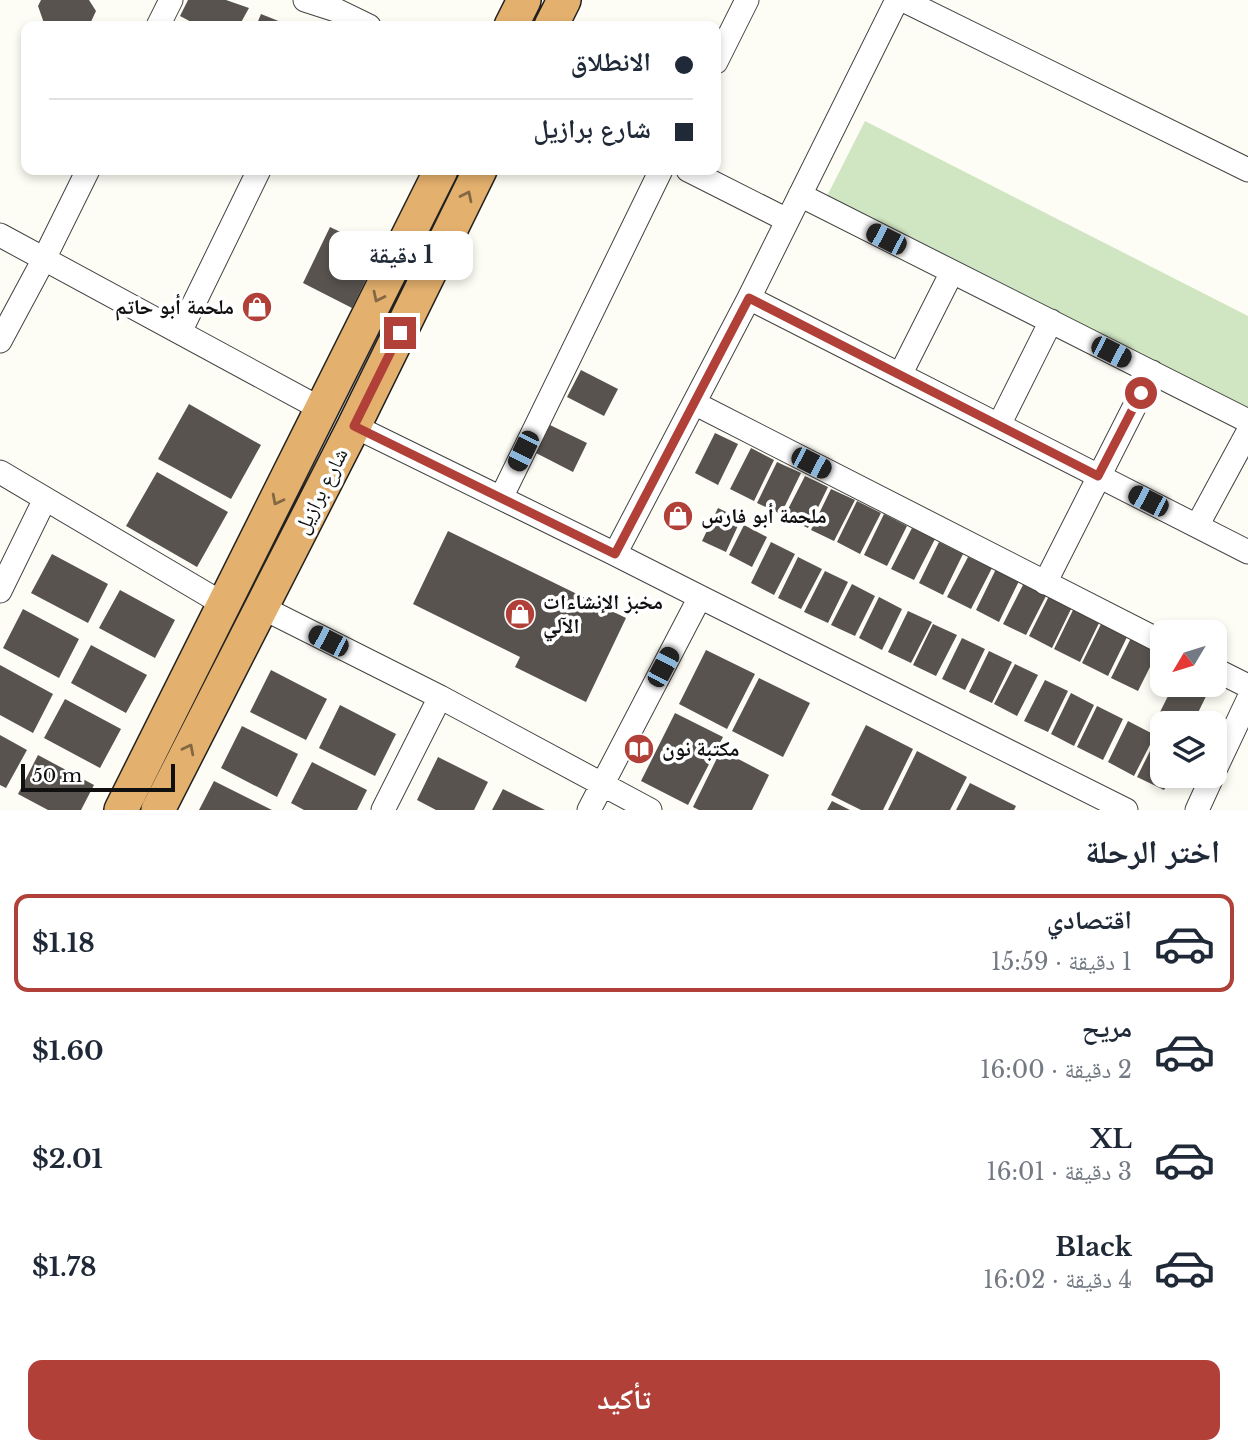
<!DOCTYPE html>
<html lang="ar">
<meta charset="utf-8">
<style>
body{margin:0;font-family:"Libre Baskerville","Noto Naskh Arabic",serif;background:#f2f2f3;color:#1f2937;direction:rtl;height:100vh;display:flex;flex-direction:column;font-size:26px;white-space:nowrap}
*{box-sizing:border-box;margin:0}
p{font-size:23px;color:#747a83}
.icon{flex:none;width:38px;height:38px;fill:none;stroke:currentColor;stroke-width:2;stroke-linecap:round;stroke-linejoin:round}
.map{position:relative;height:810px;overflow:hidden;direction:ltr}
.side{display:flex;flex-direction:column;background:#fff;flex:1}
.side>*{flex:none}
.top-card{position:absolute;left:21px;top:21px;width:700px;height:154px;border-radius:14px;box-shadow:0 4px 10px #0003;direction:rtl;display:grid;align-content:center;height:154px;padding:0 28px;background:#fff}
.needle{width:46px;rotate:232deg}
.buttons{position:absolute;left:1150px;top:620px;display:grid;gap:14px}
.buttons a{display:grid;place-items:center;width:77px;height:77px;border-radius:14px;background:#fff;box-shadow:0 4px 10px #0003;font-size:35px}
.scale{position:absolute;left:21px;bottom:18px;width:154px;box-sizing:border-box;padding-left:7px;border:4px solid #101010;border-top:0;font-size:19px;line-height:24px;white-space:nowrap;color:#101010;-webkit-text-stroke:5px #fff;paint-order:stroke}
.end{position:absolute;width:32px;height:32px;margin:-16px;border:9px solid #b04038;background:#fff;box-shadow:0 0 0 4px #fff}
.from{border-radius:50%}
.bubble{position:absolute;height:49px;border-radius:14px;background:#fff;box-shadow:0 4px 10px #0003;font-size:23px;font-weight:700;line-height:49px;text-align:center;direction:rtl}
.car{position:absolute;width:21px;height:42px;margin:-21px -10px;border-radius:9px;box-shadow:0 0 5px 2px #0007;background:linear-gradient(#222 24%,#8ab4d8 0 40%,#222 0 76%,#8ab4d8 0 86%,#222 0)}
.top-card b{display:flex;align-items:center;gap:24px;height:66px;font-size:26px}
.top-card b+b{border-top:2px solid #e0e1e3}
.top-card i{width:18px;height:18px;background:#1f2937}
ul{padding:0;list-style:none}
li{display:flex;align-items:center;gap:21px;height:98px;margin:0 14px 10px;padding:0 14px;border:4px solid transparent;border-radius:14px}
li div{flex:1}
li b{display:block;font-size:26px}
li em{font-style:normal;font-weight:700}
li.current{border-color:#b04038}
li>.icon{width:63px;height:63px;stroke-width:1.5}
h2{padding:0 28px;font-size:32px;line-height:84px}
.action{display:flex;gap:14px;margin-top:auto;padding:14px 28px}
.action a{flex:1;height:80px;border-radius:14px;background:#b04038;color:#fff;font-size:28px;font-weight:700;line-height:80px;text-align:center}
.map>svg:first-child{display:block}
.green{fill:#d0e5c2}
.building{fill:#58534e}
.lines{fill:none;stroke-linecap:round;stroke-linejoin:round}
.minor-casing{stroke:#434343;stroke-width:25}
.highway-casing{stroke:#212121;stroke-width:36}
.minor{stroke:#fff;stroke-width:23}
.highway{stroke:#e3b06e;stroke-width:33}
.oneway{stroke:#846844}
.route{stroke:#b04038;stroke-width:9}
.labels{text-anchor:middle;stroke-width:7;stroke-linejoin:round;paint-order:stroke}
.poi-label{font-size:21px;font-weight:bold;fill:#101010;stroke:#fff;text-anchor:start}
.street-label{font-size:21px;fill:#101010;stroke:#fff}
</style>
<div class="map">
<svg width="1248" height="810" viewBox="0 0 1248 810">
<rect width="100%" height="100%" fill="#fefdf5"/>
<path class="green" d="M865 121 1248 316V410L826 198Z"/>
<path class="building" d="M41 0H89L96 11 89 26H45L38 6Z
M188 0H226L249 8 239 26H199L180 16Z
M261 14 291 26H256Z
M330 227 380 251 352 308 303 283Z
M581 370 618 389 604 416 567 397Z
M189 404 261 445 231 499 158 459Z
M550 425 587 443 573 472 536 453Z
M715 433 738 444 718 485 695 473Z
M751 448 774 460 754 501 730 489Z
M777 462 801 473 781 514 757 503Z
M157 472 228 512 197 567 126 526Z
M805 476 828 487 808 528 784 517Z
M831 489 855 500 834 541 811 530Z
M857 501 881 513 860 554 837 542Z
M718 508 741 519 726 552 702 541Z
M884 514 907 526 887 566 864 555Z
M744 525 767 537 752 567 729 555Z
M912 528 935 539 914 580 891 569Z
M448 531 626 618 586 702 515 667 520 657 413 604Z
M771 542 795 554 774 595 751 583Z
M939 542 963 554 943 595 919 583Z
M52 554 108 584 88 623 31 593Z
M798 557 822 569 801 609 778 598Z
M968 557 992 568 971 609 947 597Z
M996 569 1019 581 999 622 976 610Z
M825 571 848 582 828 623 804 612Z
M1024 583 1047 594 1026 635 1003 624Z
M852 584 875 596 855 636 831 625Z
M120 590 175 620 155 658 99 628Z
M1049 596 1072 607 1052 648 1029 636Z
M879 597 902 609 882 650 859 638Z
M1074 608 1100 621 1080 662 1054 649Z
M23 609 79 639 59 678 3 648Z
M908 611 932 622 911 663 888 652Z
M1102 622 1128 635 1108 676 1082 663Z
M933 624 957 635 936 676 913 665Z
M1132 636 1159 649 1138 691 1111 678Z
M962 638 985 649 965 690 942 679Z
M91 645 147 675 126 713 71 683Z
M706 650 755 674 727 729 679 704Z
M989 651 1012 662 992 703 969 692Z
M1015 664 1038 675 1017 716 994 704Z
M0 665 53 694 33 733 0 715Z
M271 670 327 699 306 740 250 712Z
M759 678 810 703 783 757 732 731Z
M1045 680 1068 691 1048 732 1024 721Z
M1174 684H1212L1193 723H1167L1157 718Z
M1071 693 1094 705 1074 746 1051 734Z
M65 699 121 729 100 768 44 738Z
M340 705 396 734 375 776 319 748Z
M1097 706 1123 719 1103 760 1077 747Z
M675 713 723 737 688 805 641 781Z
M1128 721 1155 735 1134 776 1108 762Z
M866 725 913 749 883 810H861L831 795Z
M242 726 298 754 277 797 221 768Z
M0 735 27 750 6 788 0 785Z
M1158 735 1162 737V775H1172L1164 790 1137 777Z
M721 750 769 775 752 810H699L693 807Z
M917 751 967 777 950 810H888Z
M38 755 94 785 81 810H48L18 794Z
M438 757 488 782 474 810H436L417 800Z
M312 762 367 790 357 810H304L291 803Z
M214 781 272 810H199Z
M970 783 1016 806 1014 810H956Z
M503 789 545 810H492Z
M832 801 850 810H827Z"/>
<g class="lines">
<g class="minor-casing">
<path id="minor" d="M305 0 336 10 369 26
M903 0 1248 170
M158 26 171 0
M716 62 747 0
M688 170 787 220
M800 195 1248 421
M0 235 323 410
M749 298 1248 552
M180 332 259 170
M0 341 44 259 88 170
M900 375 952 272
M694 403 1162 642
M999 425 1051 321
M354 426 615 554
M0 472 225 605
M501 498 661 170
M1197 526 1248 432
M1045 583 1152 372
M0 591 45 499
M700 597 1126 810
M261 607 440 697 650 810
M1214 669 1248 686
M1214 772 1248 700
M383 810 440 697
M589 810 700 597 615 554 749 298 897 0
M1197 810 1213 775"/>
</g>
<g class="highway-casing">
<path id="highway" d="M511 26 524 0
M551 26 564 0
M121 810 441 170
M158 810 354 426 480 170"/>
</g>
<use href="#minor" class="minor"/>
<use href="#highway" class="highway"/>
</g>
<defs><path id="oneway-chevron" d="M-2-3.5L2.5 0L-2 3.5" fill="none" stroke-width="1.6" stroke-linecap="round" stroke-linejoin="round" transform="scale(1.75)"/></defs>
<g class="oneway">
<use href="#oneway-chevron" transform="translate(467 196) rotate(-64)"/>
<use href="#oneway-chevron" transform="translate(378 297) rotate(116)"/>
<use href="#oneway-chevron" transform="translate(277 500) rotate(117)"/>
<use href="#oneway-chevron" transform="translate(189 749) rotate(-63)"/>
</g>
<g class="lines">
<path class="route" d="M400 333 354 426 615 554 749 298 1098 476 1141 393"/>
</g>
<defs>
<g id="shop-disc" transform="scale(1.575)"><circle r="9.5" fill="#b04038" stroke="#fff"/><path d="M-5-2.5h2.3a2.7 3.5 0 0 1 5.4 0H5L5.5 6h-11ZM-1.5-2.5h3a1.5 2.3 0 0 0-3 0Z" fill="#fff"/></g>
<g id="library-disc" transform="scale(1.575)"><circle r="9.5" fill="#b04038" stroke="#fff"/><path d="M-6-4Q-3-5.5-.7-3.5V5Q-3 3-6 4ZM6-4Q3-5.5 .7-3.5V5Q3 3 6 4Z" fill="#fff"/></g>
</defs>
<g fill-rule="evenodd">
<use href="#shop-disc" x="257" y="307"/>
<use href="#shop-disc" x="678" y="516"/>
<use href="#shop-disc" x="520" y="614"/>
<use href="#library-disc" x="639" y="749"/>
</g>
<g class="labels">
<g class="poi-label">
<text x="234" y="314" text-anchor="end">ملحمة أبو حاتم</text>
<text x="701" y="523">ملحمة أبو فارس</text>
<text x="543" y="609">مخبز الإنشاءات<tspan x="543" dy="24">الآلي</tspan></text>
<text x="662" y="756">مكتبة نون</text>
</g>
<g class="street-label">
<text transform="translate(321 491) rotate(-63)" y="7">شارع برازيل</text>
</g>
</g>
</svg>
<div class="buttons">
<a><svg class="needle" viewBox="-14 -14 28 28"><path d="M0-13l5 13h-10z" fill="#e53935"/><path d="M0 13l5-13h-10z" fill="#747a83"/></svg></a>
<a><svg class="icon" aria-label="layers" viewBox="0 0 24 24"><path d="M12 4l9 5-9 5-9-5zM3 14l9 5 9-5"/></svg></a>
</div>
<div class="scale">50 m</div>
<i class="end from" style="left:1141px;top:393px"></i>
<i class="end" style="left:400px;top:333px"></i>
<div class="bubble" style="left:329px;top:231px;width:144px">1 دقيقة</div>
<i class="car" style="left:886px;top:239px;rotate:297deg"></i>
<i class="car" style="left:1111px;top:352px;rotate:117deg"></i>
<i class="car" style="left:523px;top:451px;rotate:206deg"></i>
<i class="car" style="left:811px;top:463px;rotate:117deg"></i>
<i class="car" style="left:1148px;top:501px;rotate:297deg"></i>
<i class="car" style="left:328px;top:641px;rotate:297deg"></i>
<i class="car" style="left:663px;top:667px;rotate:28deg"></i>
<div class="top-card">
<b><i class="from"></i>الانطلاق</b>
<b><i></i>شارع برازيل</b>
</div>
</div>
<section class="side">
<h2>اختر الرحلة</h2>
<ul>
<li class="current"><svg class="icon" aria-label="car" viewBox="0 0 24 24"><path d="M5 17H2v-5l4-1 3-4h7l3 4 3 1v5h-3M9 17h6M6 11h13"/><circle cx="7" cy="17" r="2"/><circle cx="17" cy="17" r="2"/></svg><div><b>اقتصادي</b><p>1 دقيقة · 15:59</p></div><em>$1.18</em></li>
<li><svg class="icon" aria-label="car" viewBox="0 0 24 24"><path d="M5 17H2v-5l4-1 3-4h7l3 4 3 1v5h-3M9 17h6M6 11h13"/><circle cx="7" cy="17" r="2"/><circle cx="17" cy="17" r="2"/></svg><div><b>مريح</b><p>2 دقيقة · 16:00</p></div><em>$1.60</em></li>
<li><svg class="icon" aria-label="car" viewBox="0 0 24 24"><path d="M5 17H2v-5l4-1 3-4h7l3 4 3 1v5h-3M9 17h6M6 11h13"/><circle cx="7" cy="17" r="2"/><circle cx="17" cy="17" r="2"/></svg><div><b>XL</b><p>3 دقيقة · 16:01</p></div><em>$2.01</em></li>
<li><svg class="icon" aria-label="car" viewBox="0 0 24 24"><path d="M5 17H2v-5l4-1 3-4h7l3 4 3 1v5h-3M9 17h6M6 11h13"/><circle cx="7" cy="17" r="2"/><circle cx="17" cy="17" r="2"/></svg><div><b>Black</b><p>4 دقيقة · 16:02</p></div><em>$1.78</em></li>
</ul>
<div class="action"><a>تأكيد</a></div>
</section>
